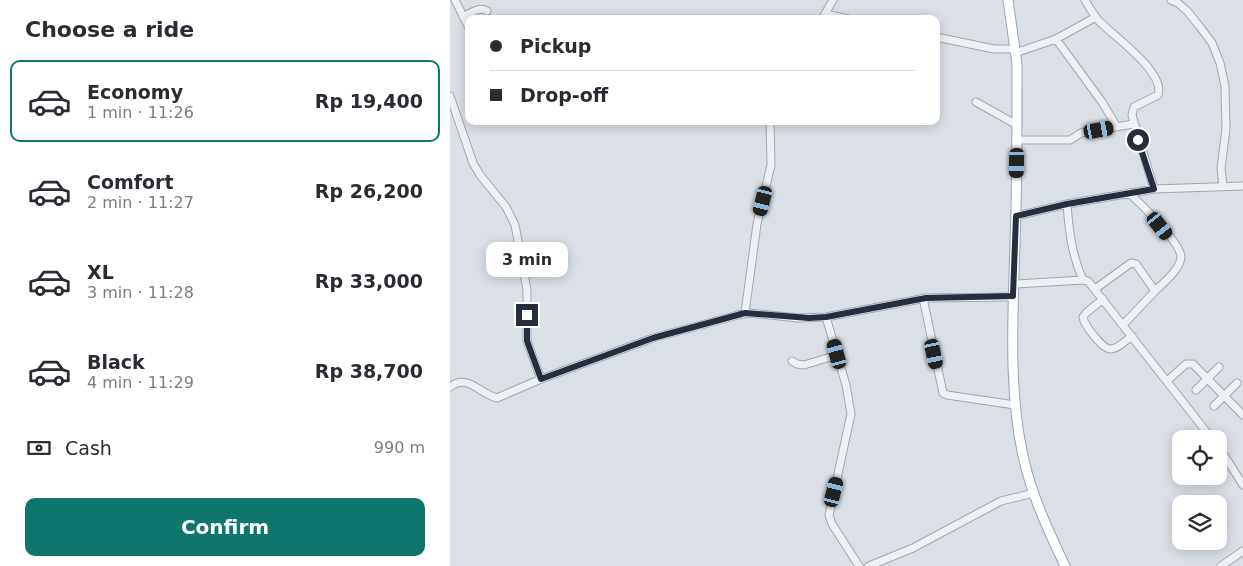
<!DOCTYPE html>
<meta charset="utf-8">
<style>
body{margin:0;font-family:"DejaVu Sans",sans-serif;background:#f7f7f7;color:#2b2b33;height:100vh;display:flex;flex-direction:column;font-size:19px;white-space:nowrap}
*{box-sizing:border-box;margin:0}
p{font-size:16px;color:#7c7c81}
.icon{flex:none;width:28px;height:28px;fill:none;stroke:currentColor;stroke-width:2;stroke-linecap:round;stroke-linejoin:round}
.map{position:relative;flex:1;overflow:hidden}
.side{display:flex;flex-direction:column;background:#fff;width:450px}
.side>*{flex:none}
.banner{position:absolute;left:15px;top:15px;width:475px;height:110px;border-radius:10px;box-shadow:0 2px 12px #0003;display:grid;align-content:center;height:110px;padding:0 25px;background:#fff}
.buttons{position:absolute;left:722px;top:430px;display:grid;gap:10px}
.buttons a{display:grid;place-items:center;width:55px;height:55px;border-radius:10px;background:#fff;box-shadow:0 2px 12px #0003;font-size:25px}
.end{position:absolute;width:22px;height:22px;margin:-11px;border:6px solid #252e3c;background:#fff;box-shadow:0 0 0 2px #fff}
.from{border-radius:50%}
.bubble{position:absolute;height:35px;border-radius:10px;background:#fff;box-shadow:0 2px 12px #0003;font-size:16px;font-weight:800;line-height:35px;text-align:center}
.car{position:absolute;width:15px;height:30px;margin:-15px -8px;border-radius:6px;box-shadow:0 0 4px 1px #0007;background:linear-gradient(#222 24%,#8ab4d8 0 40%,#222 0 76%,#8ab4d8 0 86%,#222 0)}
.banner b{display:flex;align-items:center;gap:18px;height:48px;font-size:19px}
.banner b+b{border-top:1px solid #e1e1e2}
.banner i{width:12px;height:12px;background:#2b2b33}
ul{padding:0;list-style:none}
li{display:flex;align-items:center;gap:15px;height:82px;margin:0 10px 8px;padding:0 15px;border:2px solid transparent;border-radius:10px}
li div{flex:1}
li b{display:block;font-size:19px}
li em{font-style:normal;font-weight:800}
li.active{border-color:#0f766e}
li>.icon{width:45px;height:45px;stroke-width:1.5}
h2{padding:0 25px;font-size:22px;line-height:60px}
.pay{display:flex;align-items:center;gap:12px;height:55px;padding:0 25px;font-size:19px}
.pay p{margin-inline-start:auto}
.button{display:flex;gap:10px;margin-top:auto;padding:10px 25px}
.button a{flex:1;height:58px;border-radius:10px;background:#0f766e;color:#fff;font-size:20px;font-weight:800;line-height:58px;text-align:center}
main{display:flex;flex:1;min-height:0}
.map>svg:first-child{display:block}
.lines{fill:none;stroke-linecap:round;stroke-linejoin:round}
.minor-casing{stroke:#a1a7b0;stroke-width:9}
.major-casing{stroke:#9ba4b2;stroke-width:11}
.minor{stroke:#eef0f4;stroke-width:7}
.major{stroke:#fff;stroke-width:9}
.route{stroke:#252e3c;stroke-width:6}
</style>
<main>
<section class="side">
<h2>Choose a ride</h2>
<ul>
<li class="active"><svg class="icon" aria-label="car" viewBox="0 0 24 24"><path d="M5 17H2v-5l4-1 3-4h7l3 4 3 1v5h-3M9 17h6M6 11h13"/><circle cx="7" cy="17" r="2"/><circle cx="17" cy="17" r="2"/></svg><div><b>Economy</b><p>1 min · 11:26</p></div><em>Rp 19,400</em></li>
<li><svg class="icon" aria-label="car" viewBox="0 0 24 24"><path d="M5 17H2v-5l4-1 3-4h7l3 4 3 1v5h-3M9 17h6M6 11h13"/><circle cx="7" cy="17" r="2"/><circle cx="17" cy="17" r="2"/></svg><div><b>Comfort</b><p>2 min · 11:27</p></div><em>Rp 26,200</em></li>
<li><svg class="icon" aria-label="car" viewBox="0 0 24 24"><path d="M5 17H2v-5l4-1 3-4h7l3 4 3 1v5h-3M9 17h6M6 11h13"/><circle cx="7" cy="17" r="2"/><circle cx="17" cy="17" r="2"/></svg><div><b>XL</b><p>3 min · 11:28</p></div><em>Rp 33,000</em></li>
<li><svg class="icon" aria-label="car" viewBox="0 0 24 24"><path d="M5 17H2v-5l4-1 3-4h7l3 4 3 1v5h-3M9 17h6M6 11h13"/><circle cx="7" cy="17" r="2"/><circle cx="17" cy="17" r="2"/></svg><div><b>Black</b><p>4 min · 11:29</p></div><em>Rp 38,700</em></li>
</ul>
<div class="pay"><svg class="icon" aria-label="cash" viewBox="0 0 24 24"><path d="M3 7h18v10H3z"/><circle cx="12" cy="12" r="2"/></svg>Cash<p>990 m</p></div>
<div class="button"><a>Confirm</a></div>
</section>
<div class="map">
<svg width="793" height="566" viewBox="0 0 793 566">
<rect width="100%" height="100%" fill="#dbe0e6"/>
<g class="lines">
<g class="minor-casing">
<path id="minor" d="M5 0 19 28
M635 0C639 7 643 14 648 20 662 35 716 72 708 95L684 107 682 115 704 189
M721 0 728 3 738 12 750 27 762 43 770 63 775 86 776 129 771 168 773 187
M376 14 398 19
M13 17C21 13 29 6 37 11
M372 19 383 0
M486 37 544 49H565
M606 39 652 102 667 127
M565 53 606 39 646 17
M0 96 23 163 30 175 56 207 65 225 77 290V341L91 379
M526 102 567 125
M567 140H620L631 133 683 124
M679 193C690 203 731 243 731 257 730 270 713 283 705 291
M617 204C619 231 622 256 633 280
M566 216 617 204 704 189 793 186
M564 284 633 280 638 281 762 439
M645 289 681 263 686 264 705 291 673 325
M473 298 493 393 497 395 565 405
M653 299 636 313 633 317C634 325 653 350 661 349 668 349 676 340 682 336
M295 313 307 224 321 165 320 121
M376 317 396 385 401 414 379 515 382 524 409 566
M342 361 347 364 354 365 387 355
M717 381 736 364H743L793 415
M0 387C17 373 30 394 47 398L91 379 203 338 288 315 299 313 348 318 376 317 476 298 563 297
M746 390 769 367
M764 406 787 383
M769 447 793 485
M419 566 463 548 551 501 584 493
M771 566 793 551"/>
</g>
<g class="major-casing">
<path id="major" d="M558 0 567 64V84C567 138 567 191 565 244 563 314 558 392 574 460 582 496 599 532 615 566"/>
</g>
<use href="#minor" class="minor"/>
<use href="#major" class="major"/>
</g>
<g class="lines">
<path class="route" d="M77 315V341L91 379 203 338 295 313 359 318 376 317 476 298 563 296 566 216 617 204 704 189 688 140"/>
</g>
</svg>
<div class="buttons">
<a><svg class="icon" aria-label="locate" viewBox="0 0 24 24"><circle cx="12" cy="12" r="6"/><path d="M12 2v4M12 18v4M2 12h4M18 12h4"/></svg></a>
<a><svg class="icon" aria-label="layers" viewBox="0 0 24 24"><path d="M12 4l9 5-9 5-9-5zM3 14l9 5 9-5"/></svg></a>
</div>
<i class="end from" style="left:688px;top:140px"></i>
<i class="end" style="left:77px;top:315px"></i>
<div class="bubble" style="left:36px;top:242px;width:82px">3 min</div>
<i class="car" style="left:649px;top:130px;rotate:80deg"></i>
<i class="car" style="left:567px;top:163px;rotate:181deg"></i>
<i class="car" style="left:313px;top:201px;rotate:194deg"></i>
<i class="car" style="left:710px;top:226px;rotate:141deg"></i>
<i class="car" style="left:387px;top:354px;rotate:345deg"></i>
<i class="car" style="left:484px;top:354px;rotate:168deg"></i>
<i class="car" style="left:384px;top:492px;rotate:14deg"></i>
<div class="banner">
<b><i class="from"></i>Pickup</b>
<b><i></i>Drop-off</b>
</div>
</div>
</main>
